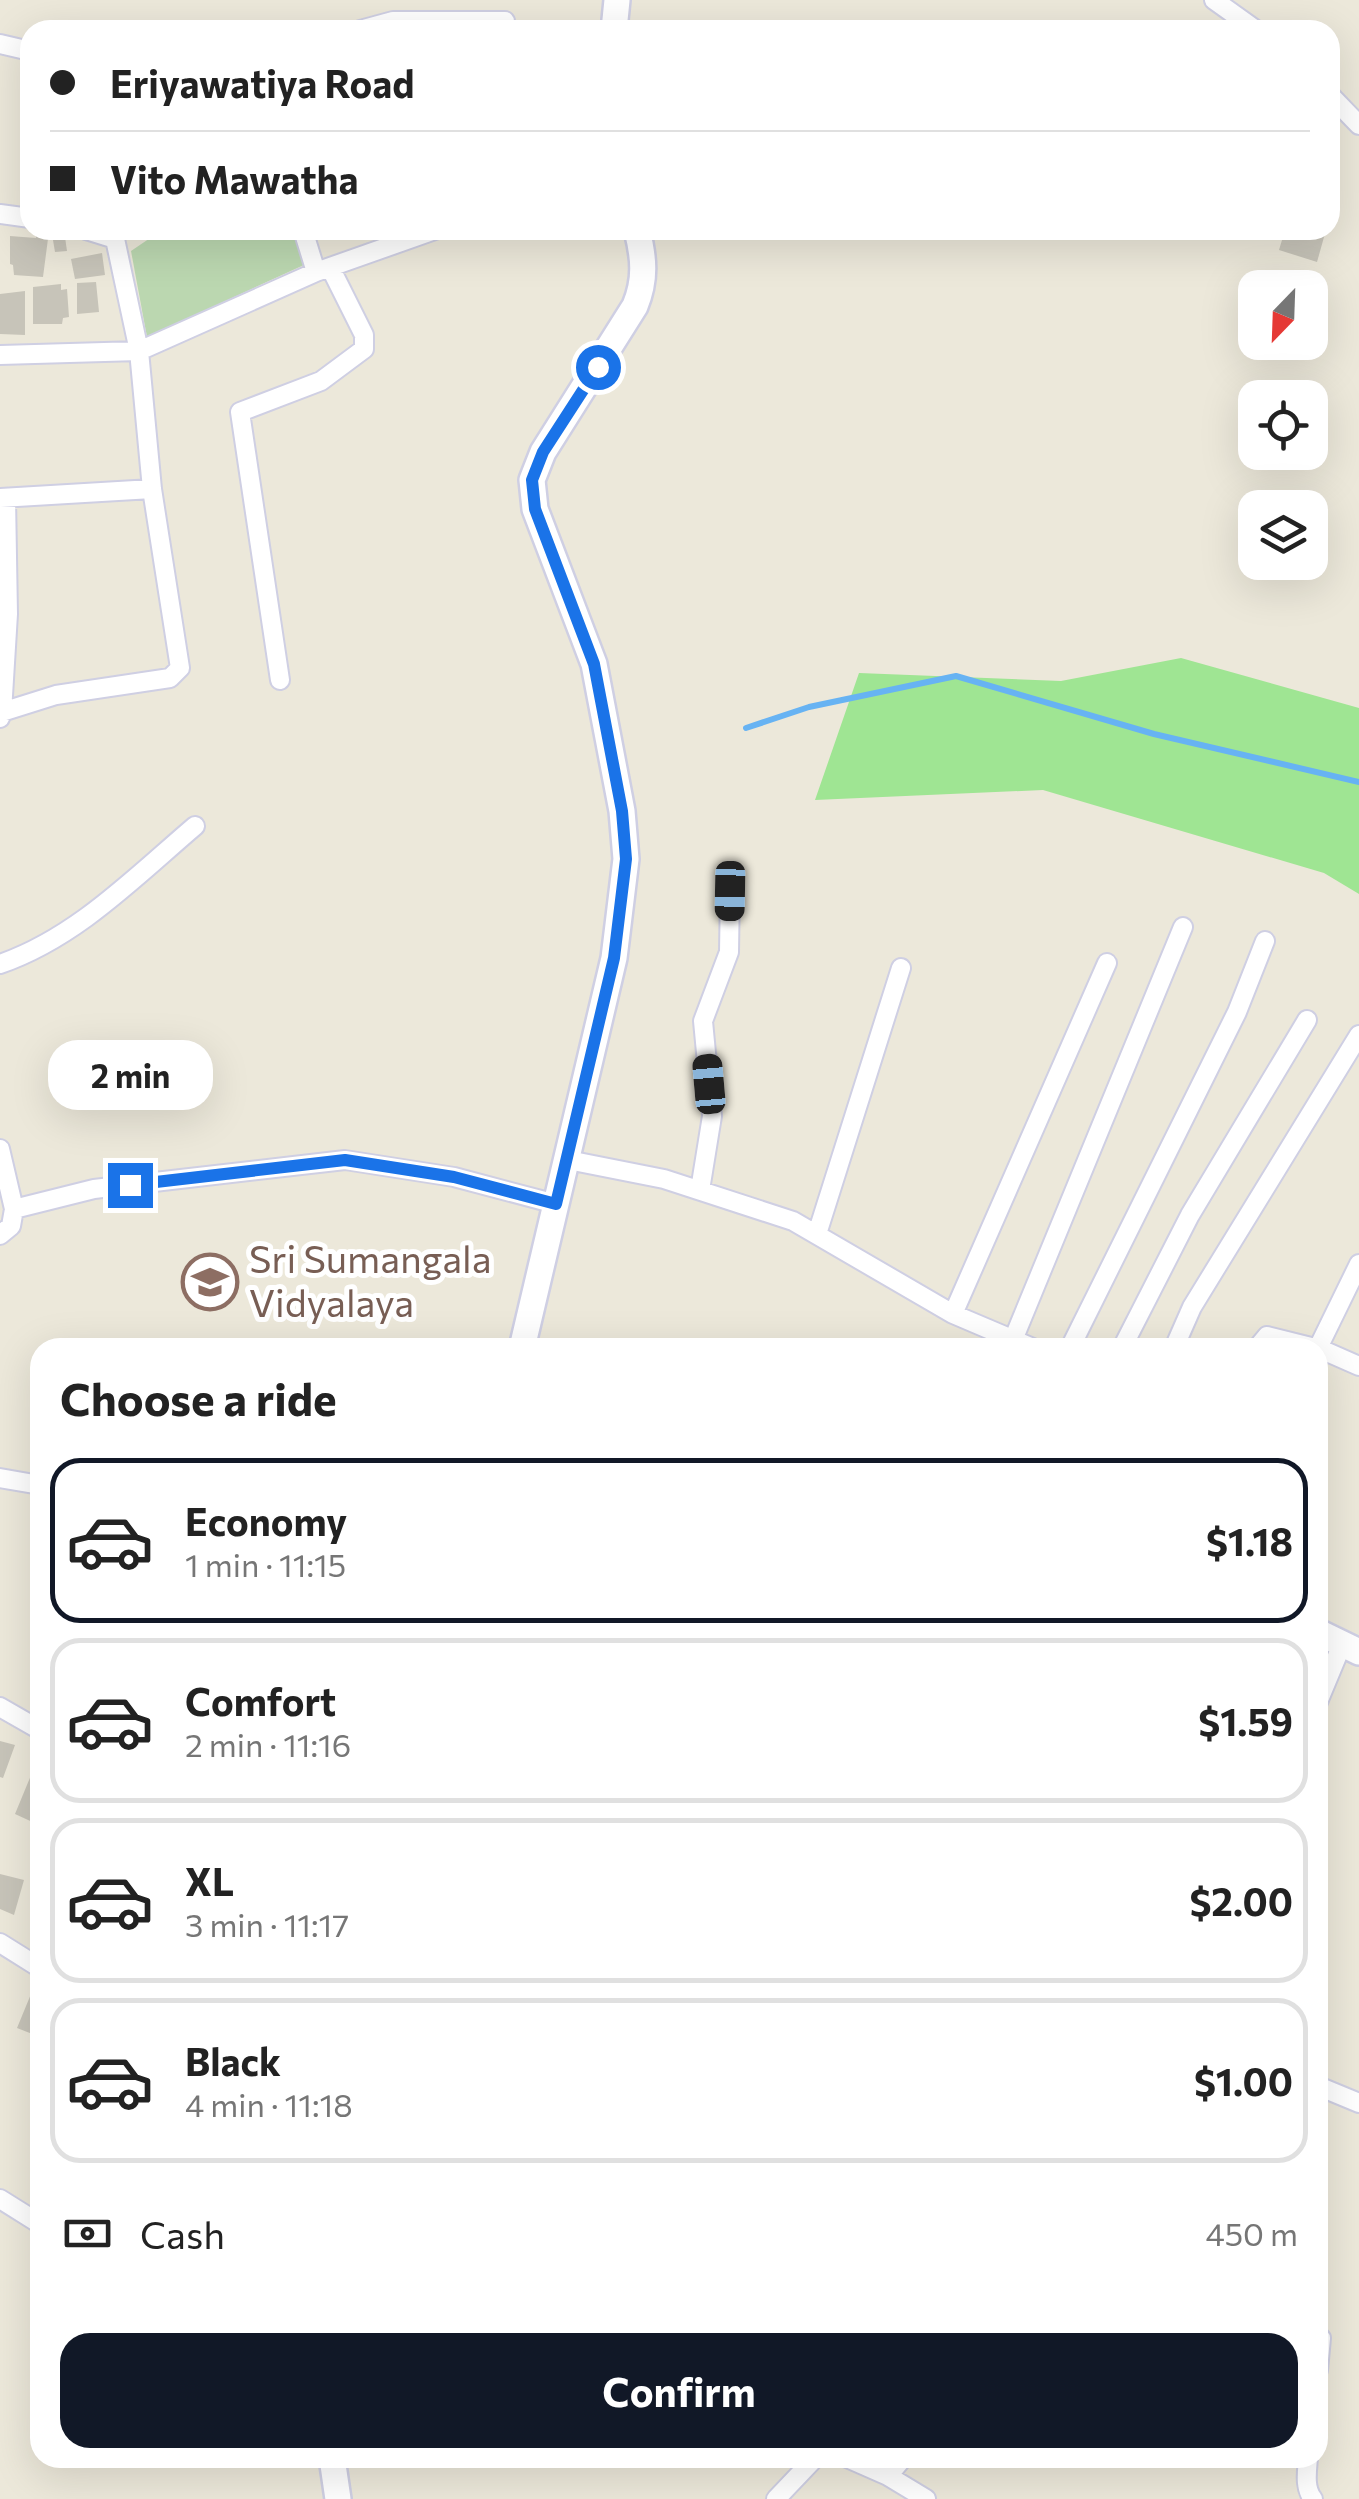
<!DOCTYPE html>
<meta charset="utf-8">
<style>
body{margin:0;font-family:Commissioner,sans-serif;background:#f2f2f2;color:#222;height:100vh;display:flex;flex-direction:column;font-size:38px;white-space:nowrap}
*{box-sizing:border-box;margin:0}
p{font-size:32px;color:#767676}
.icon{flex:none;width:55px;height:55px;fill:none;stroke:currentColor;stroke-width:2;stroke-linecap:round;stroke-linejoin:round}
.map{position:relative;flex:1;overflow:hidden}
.drawer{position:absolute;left:30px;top:1338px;width:1298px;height:1130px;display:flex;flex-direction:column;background:#fff;border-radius:30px;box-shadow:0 10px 40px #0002}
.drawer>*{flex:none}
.guide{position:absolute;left:20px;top:20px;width:1320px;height:220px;border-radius:30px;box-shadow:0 10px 40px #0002;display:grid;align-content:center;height:220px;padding:0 30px;background:#fff}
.needle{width:65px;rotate:203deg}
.tools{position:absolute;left:1238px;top:270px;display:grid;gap:20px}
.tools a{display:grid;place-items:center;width:90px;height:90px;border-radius:20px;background:#fff;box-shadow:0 10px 40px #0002;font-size:50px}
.end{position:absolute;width:45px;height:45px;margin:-22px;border:12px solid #1a73e8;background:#fff;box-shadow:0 0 0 5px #fff}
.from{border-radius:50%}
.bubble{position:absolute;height:70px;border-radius:30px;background:#fff;box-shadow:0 10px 40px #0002;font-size:32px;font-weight:700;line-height:70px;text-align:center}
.car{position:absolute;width:30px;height:60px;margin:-30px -15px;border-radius:12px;box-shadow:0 0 8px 2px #0007;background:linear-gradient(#222 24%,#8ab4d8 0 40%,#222 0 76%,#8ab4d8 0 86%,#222 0)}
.guide b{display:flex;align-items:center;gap:35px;height:95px;font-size:38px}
.guide b+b{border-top:2px solid #e0e0e0}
.guide i{width:25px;height:25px;background:#222}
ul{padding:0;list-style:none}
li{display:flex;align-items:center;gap:30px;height:165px;margin:0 20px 15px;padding:0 10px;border:5px solid #e0e0e0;border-radius:30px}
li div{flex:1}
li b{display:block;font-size:38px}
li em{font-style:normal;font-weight:700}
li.active{border-color:#111827}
li>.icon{width:90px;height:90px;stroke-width:1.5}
h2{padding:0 30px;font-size:45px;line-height:120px}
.pay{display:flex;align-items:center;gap:25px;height:110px;padding:0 30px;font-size:38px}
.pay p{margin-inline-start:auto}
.action{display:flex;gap:20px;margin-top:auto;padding:20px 30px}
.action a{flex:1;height:115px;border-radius:30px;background:#111827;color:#fff;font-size:40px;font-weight:700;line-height:115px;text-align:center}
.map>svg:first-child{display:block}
.green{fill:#9fe593}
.cemetery{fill:#bbd7b0}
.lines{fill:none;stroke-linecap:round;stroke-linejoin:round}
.stream{stroke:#67b3f3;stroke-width:6}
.building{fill:#c7c4b9}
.street-casing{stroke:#cfcfe3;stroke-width:22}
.secondary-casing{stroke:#cfcfe3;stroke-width:30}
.street{stroke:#fff;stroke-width:18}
.secondary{stroke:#fff;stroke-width:25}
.route{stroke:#1a73e8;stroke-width:12}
.labels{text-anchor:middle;stroke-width:10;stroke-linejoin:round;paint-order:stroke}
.education-label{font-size:38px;fill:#785e54;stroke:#fff;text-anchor:start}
</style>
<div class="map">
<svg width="1359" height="2499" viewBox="0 0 1359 2499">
<rect width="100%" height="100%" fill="#ece8da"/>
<path class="green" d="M1181 658 1359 708V894L1324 873 1043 790 815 800 859 673 1061 681Z"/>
<path class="cemetery" d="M162 230H294L306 264 147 337 131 251Z"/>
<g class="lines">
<path class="stream" d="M746 728 809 707 956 676 1154 734 1359 782"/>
</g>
<path class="building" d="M1285 230H1326L1317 262 1279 250Z
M49 231 43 277 14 275 13 265 10 264V236L36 238 37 232Z
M65 237 67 251 55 252 53 240Z
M102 253 105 275 75 279 71 259Z
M96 282 99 312 77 314V283Z
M61 284V290L67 289 69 317 63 318 62 324H33V287Z
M25 291V335L0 334V294Z
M0 1741 15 1745 3 1778 0 1777Z
M34 1768 40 1770 39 1825 15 1814Z
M0 1874 24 1880 14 1915 0 1909Z
M31 1994 40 1997V2037L17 2028Z"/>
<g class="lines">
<g class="street-casing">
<path id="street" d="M1214 0 1256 30
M360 30 393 21H505
M0 44 30 51
M1330 95 1359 125
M0 214 30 218
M303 230 316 272
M0 355 139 351 316 272 435 230
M0 498 152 489
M280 680 240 412 321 381 364 349V335L330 267
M2 712 8 614 6 498
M0 718 2 712 56 695 170 678 180 668 152 489 139 351 115 239 86 230
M0 964C76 938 135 877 195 826
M0 1149 14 1209 11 1226 0 1235
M568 1160 664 1179 793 1221 953 1314 1033 1348
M700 1190 712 1116 703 1021 729 952 730 891
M14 1209 94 1189 345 1160 454 1177 556 1204
M817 1234 901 968
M953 1314 1107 963
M1013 1340 1183 927
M1070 1348 1237 1012 1265 941
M1122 1348 1190 1215 1307 1020
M1174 1348 1192 1307 1359 1035
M1257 1348 1267 1336 1315 1348
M1318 1348 1359 1264
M1318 1348 1359 1366
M0 1478 40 1485
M1318 1702 1343 1642
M0 1707 40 1730
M0 1943 40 1968
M1318 2086 1359 2103
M0 2199 40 2224
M1318 2335 1321 2338 1318 2370
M847 2458 888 2476 926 2499
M1308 2458C1307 2471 1304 2488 1313 2499
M888 2476 903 2458
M776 2499 815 2458"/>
</g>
<g class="secondary-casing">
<path id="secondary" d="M614 30 617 0
M522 1348 614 958 626 859 622 811 594 664 535 509 532 480 543 452 635 306C646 279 644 258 637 230
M1318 1632 1359 1652
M332 2458 338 2499"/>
</g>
<use href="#street" class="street"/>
<use href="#secondary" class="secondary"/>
</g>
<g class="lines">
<path class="route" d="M130 1185 345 1160 454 1177 556 1204 614 958 626 859 622 811 594 664 535 509 532 480 543 452 598 367"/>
</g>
<defs>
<g id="school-ring" transform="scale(2.875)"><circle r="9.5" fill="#fff" stroke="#8d6e63" stroke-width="1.5"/><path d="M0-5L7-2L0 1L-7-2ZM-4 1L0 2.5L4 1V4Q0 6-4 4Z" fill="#8d6e63"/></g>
</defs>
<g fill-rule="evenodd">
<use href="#school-ring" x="210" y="1282"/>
</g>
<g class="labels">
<g class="education-label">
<text x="249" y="1273">Sri Sumangala<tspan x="249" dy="44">Vidyalaya</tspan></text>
</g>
</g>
</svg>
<div class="tools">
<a><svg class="needle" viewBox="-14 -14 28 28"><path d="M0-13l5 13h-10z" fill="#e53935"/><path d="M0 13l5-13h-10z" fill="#767676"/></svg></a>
<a><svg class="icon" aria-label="locate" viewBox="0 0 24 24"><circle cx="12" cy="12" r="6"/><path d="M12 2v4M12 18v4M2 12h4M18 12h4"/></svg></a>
<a><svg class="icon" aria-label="layers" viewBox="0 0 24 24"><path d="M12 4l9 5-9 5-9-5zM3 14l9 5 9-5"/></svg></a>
</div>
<i class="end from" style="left:598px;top:367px"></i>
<i class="end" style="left:130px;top:1185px"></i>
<div class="bubble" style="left:48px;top:1040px;width:165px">2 min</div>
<i class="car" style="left:730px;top:891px;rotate:181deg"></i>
<i class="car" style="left:709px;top:1084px;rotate:355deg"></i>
<div class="guide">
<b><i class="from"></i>Eriyawatiya Road</b>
<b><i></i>Vito Mawatha</b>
</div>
<section class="drawer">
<h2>Choose a ride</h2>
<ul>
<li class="active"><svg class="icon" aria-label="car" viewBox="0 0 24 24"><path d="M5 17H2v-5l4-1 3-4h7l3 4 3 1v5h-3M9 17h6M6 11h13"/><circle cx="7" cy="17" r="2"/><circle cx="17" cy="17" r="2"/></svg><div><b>Economy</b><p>1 min · 11:15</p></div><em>$1.18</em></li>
<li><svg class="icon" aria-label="car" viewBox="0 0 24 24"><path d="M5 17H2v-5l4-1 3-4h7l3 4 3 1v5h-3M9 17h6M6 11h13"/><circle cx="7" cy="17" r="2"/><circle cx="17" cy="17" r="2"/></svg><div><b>Comfort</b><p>2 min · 11:16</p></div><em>$1.59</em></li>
<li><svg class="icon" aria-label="car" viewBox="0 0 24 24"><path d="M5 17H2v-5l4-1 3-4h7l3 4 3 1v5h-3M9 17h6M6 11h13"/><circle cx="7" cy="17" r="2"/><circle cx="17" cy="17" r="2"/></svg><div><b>XL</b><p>3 min · 11:17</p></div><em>$2.00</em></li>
<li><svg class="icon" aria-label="car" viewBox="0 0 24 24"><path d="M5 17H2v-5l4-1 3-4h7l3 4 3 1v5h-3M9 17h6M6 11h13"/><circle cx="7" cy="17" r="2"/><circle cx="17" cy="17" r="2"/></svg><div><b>Black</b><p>4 min · 11:18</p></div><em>$1.00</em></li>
</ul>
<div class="pay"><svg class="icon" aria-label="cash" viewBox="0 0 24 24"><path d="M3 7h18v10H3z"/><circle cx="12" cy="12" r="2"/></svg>Cash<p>450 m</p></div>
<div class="action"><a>Confirm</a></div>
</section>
</div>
